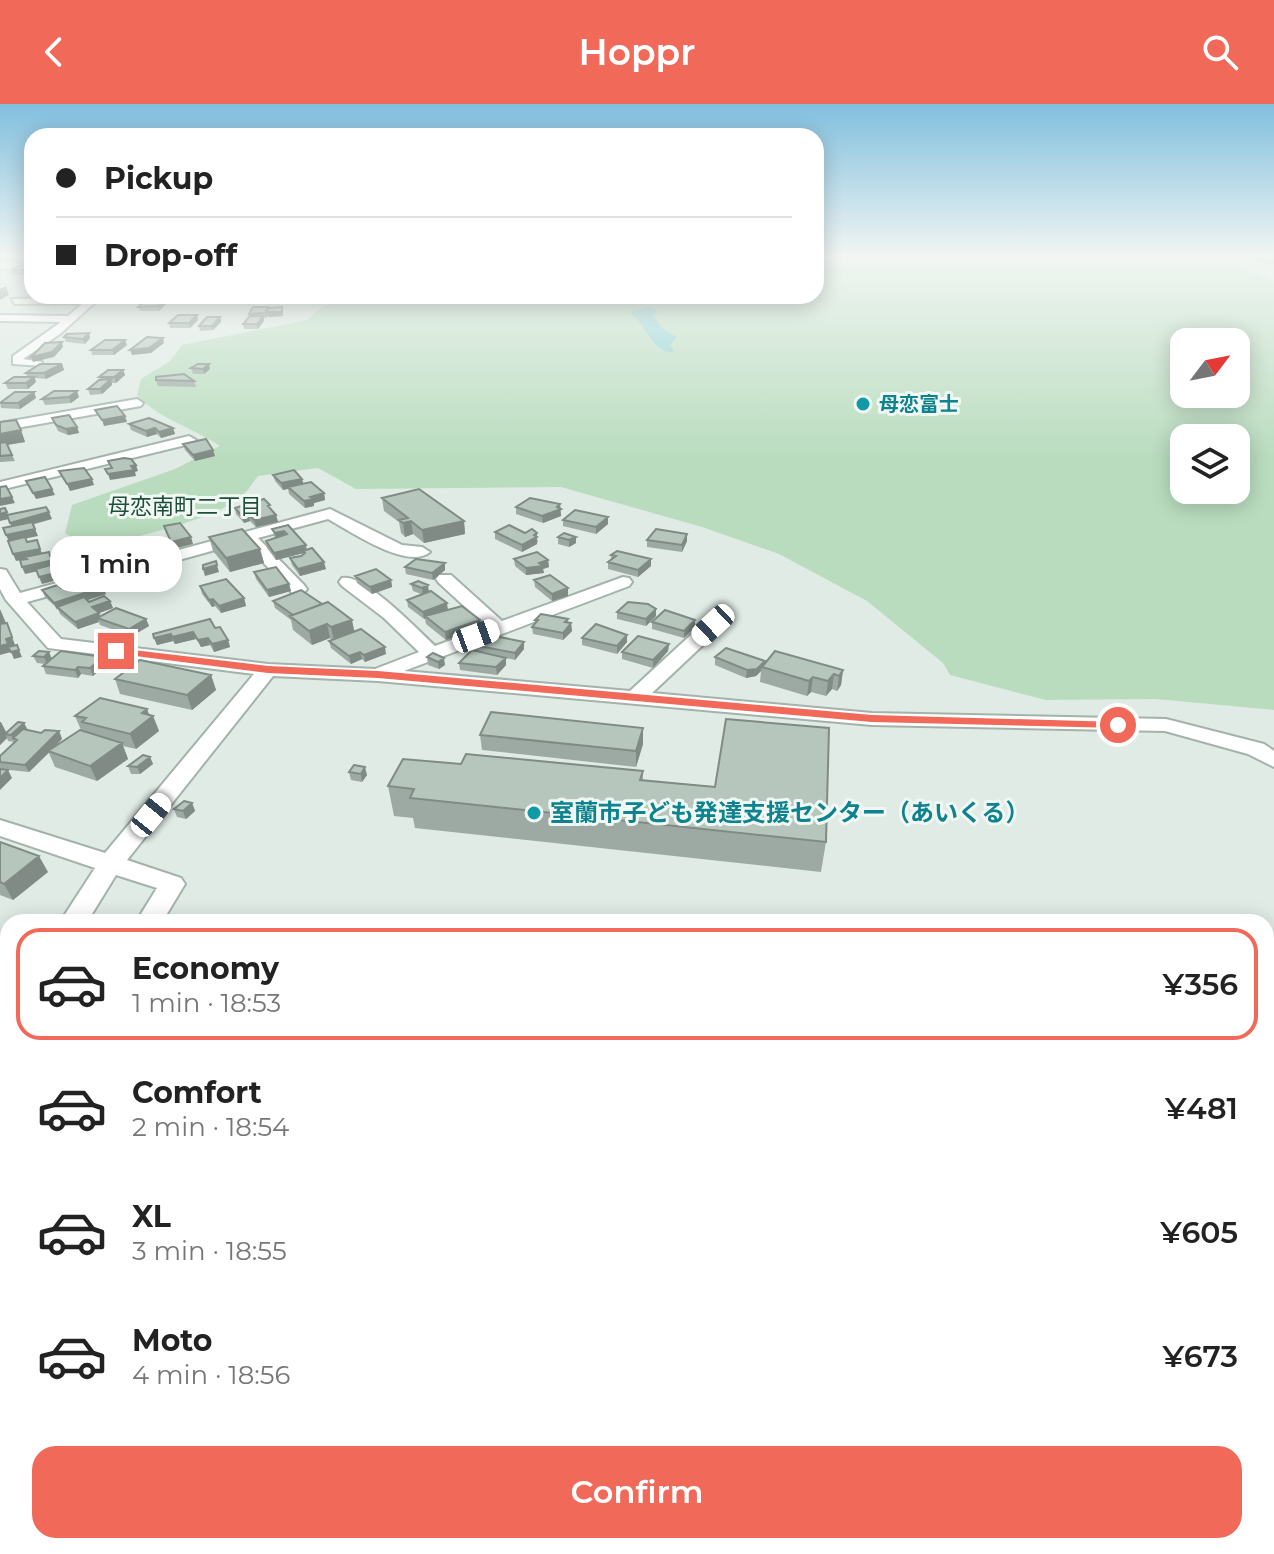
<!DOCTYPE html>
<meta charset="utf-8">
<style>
body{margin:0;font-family:Montserrat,"Noto Sans JP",sans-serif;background:#f2f2f2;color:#222;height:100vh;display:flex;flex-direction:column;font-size:30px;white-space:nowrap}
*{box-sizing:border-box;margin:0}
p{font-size:26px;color:#767676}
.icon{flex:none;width:44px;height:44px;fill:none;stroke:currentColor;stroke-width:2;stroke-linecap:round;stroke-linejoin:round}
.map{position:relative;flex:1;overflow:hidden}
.drawer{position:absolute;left:0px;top:810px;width:1274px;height:640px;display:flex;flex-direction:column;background:#fff;border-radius:24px 24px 0 0;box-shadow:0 4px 20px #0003}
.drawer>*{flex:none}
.hud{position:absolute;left:24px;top:24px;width:800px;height:176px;border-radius:24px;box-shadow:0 4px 20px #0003;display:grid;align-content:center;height:176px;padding:0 32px;background:#fff}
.needle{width:52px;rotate:58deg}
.fabs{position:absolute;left:1170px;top:224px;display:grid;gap:16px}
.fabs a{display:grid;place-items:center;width:80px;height:80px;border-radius:16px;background:#fff;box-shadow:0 4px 20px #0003;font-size:40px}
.end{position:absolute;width:36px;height:36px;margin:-18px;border:10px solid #f06959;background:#fff;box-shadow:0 0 0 4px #fff}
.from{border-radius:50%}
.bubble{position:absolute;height:56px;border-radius:24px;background:#fff;box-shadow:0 4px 20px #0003;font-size:26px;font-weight:600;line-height:56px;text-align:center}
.car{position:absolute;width:24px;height:48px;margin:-24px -12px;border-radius:10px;box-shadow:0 0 6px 2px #0007;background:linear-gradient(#fff 24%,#345 0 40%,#fff 0 76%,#345 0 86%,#fff 0)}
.hud b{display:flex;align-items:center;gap:28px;height:76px;font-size:30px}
.hud b+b{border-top:2px solid #e0e0e0}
.hud i{width:20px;height:20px;background:#222}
ul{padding:14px 0 0;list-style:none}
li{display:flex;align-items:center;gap:24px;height:112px;margin:0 16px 12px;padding:0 16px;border:4px solid transparent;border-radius:24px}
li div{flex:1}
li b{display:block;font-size:30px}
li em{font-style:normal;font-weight:600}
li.active{border-color:#f06959}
li>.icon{width:72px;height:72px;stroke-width:1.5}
.cta{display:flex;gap:16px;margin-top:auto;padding:16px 32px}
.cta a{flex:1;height:92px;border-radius:24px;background:#f06959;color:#fff;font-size:32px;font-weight:600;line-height:92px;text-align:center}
header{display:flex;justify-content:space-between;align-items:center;height:104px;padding:0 32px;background:#f06959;color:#fff;font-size:36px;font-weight:600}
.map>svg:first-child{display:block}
.green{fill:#b9dcbe;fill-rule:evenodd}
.water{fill:#88cfd0}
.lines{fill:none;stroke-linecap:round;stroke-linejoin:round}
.minor-casing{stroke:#a3b3ab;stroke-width:4}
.minor{fill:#fff;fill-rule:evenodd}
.wall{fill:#9daaa3}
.shaded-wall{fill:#7f8b84}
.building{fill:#b6c6bd;stroke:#7f8b84;stroke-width:2}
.route{fill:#f06959}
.culture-dot{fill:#0f9aa8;stroke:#f1f8f3;stroke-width:3}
.labels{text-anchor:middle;stroke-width:6;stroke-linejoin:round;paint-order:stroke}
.far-culture-label{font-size:20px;font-weight:bold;fill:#0d838f;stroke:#f1f8f3;text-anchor:start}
.far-neighbourhood-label{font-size:22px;fill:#1d4d3b;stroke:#f1f8f3}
.culture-label{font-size:24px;font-weight:bold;fill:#0d838f;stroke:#f1f8f3;text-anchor:start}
</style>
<header><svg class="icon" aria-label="back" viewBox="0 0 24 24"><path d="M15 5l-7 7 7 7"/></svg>Hoppr<svg class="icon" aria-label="search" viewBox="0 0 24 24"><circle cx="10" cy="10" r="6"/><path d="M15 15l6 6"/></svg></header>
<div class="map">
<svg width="1274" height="1450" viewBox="0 0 1274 1450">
<rect width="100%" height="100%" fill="#e0ebe5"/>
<path class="green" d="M816 152H1212L1274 177V606L1156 595 1046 596 950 571 943 559 867 497 779 450 702 423 561 383 356 385 318 364 258 372C253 378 248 387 242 392 217 416 122 436 86 445L65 429 72 401 175 365 220 342C194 324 158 315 137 291L141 275 170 257 182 241 307 216 322 203 356 192H816ZM1184 238H1236V290H1184ZM1184 334H1236V386H1184Z"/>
<path class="water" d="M649 203 659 208 653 211 662 224 677 233 670 241 674 247 672 248C650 248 645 216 629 208Z"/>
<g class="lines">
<g class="minor-casing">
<path id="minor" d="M1268 152H1274V156Z
M0 159H32V165H0Z
M102 192 60 230 23 255 42 258V262L13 260V252L61 218 0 217V211L68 212 83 199 15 200 12 195Z
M137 295 143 299 141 302 0 327V319Z
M189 332 196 336 194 339 0 386V378Z
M330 405 402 441 422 443 430 448C408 467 350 427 328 415L258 434 304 481 307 485 304 489H292L244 438 27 498 61 535 268 560 375 565 419 548 384 514 342 482 339 478 342 474C364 469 418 526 435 542L487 523 439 479 436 475 439 471H451L502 517 623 473 629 474 632 478 629 482 404 567 630 587 706 517 713 515 722 521 720 525 652 589 872 609 1166 615 1264 640 1274 647V663L1248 650 1165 627 872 621 378 577 273 572 127 756 181 774 185 780 162 818H136L157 784 116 771 87 818H60L95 764 0 732V716L105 749 254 570 48 544 6 496 0 485V465L6 466 20 489Z
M8 908V941L0 944V911Z
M8 1035V1075L0 1078V1038Z
M1266 1406 1274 1407V1450L1251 1442H1266Z"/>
</g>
<use href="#minor" class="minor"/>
</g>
<path class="wall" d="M0 152H30L17 159 0 158Z
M1245 152 1274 153V161L1254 157 1255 155Z
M32 160V166L23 171H12L11 166Z
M69 192H84L81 194H70Z
M116 192H135L127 198H115L114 194Z
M165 196 166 200 159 207H140L138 203Z
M282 203 283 212 268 213V210L266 214H264V217L258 225H244L243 220 250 212 249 210 268 204Z
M197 211 198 216 190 224H170L169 219Z
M220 213 221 218 213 226 200 227 199 222Z
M89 229 90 234 85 240 66 238 64 233Z
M127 241 114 251H92L91 246Z
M62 260 64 266 46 275 35 274 36 278 28 285H8L5 279 27 273 26 269Z
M191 264 210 265 204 270H193Z
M123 266 125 271 116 279H112V281L102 290 90 291 88 285 100 276 99 273Z
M156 276 194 277 196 283 158 282Z
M34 288 36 294 20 305 1 304 0 298Z
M79 293 71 299 45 301 42 295Z
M52 314 77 323 79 329 68 331 58 327Z
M0 317 21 326 25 338 7 341 15 357 0 358Z
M129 320 173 324 175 330 161 334 157 330 147 333 131 326Z
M183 340 215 352 195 357 185 346Z
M273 371 303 380 324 389 325 396 314 399V402L305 404 289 390 288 385 283 386 275 377Z
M382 394 464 417 465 430 424 439 413 430 405 433 401 429 399 418 384 407Z
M560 400 561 412 543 419 516 410V403Z
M235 404 272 406 276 411 278 418 256 423 250 417 244 419 236 410Z
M563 416 608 420 596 430 563 422Z
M288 421 307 446 326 465 300 472 292 461 290 454 301 452 304 449 276 456 267 444 266 437 275 434 272 425Z
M495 428 538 436 537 440 522 448 495 435Z
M209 433 260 445 264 459 230 468 213 447Z
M558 433H576V439L569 443 558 440Z
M647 436 687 437 682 448 647 443Z
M611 451 651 462 638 473 608 465V458L611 456Z
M514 455 548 456 549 463 543 465 544 469 526 471 515 462Z
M405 463 445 466 433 476 406 470Z
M254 468 289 480 291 487 269 493 256 475Z
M355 472 391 476 392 483 372 490 357 479Z
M534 476 568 484V492L552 497 535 483Z
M418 477 448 506 481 523 446 536 426 520 425 515H424L408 503 407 496 421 490 413 487 411 480Z
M200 482 244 494 246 502 221 509 215 502 212 503 202 490Z
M103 483 106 490 88 496 89 498 110 497 113 504 99 509 100 512 146 515 149 522 132 532 100 521 99 518 78 525 60 510 58 505 45 493 42 486Z
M273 497 354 528 386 550 365 558 362 555 351 560 331 544 329 537 332 536 330 534 312 541 293 526 291 516 275 504Z
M617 508 656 512 646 522 617 515Z
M568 515V519H571L572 527 563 536 533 530 532 523 535 520V516Z
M652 518 695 523 684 534 652 525Z
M215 524 228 536 230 543 214 548 210 541 201 543 196 535 175 540 173 537 157 541 153 530Z
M582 534 627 538 617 550 582 541Z
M669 540 668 547 653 564 622 555V548Z
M474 541 524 545 515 556 506 554V561L497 571 460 566 459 559 475 547Z
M39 547 52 555 103 553 106 560 93 572 81 570 78 574 46 570 43 562 46 560 37 559 33 552Z
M433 549 445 561 439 565 428 561 427 553Z
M715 553 765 559 843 566 841 581 837 587 832 585 826 592 811 588 807 592 760 578 761 567 756 572 746 574 715 561Z
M211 571 216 586 192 606 120 590 115 575Z
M147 605 149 610 153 612 159 627 136 645 123 642 128 655 97 677 55 663 49 649 29 668 0 665V658L14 638 8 637 7 634 0 641V618L6 628 24 619 28 626 41 629 59 627 62 635 54 643 81 626 75 612Z
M480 631 643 640 636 663 482 646Z
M150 653 153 660 140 670H131L128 662Z
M461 660 643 667V676L826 738 821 768 415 724 413 714 394 712 388 682Z
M349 668 367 671 362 678 351 676Z
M192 699 195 707 186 715 177 713 174 705Z
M0 738 48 768 13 796 0 791Z
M1266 1215 1274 1218V1265L1266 1262Z"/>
<path class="shaded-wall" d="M20 152H30L17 159 15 154Z
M32 160V166L23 171 22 166Z
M6 182 9 191 0 196V185Z
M127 192H135L127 198 125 193Z
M165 196 166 200 159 207 157 202Z
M268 203 269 208 282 203 283 212 268 213V210L266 214 265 209Z
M197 211 198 216 190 224 189 219Z
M263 212 264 217 258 225 257 220Z
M220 213 221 218 213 226 212 222Z
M89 229 90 234 85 240 83 235Z
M163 234 164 239 151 249 132 251 130 246Z
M125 236 127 241 114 251 112 246Z
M62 238 63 243 54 253 33 258 31 253Z
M62 260 64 266 46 275 44 269Z
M209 260 210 265 204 270 203 265Z
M123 266 125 271 116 279 114 273Z
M34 273 36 278 28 285 26 279Z
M111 275 112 281 102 290 100 285Z
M77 287 79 293 71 299 69 293Z
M34 288 36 294 20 305 18 299Z
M125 312 127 318 104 322 102 316Z
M77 323 79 329 68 331 66 325Z
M155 324 157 330 147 333 146 327Z
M173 324 175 330 161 334 159 328Z
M21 326 25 338 0 342V330Z
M213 346 215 352 195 357 193 351Z
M136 361 138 367 135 368 136 372 110 376 108 370Z
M92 375 94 381 70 387 67 380Z
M302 375 304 381 283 386 281 379Z
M52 385 55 391 36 395 33 389Z
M324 389 325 396 314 399V402L305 404 304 397 310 393Z
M12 393 15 399 0 402V395Z
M560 400 561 412 543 419 542 412Z
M7 408 9 415 0 417V410Z
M49 408 52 415 13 426 10 419Z
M249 411 250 417 244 419 242 412Z
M276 411 278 418 256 423 254 416Z
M608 413V420L596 430V423Z
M411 417 413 430 405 433 403 419Z
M464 417 465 430 424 439 422 426Z
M35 425 38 432 9 438 6 431Z
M284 427 286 433 276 436 275 429Z
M537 429V440L522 448V441Z
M687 430V437L682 448V441Z
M191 433 193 440 173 445 171 438Z
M576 433V439L569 443V436Z
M306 441 307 448 303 447 304 449 276 456 274 449Z
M40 445 43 451 25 453 26 455 16 457 13 450Z
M260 445 264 459 230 468 226 454Z
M149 447 151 453 130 459 127 452Z
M86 454 89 461 82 463 80 456Z
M58 455 61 462 25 470 22 463Z
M111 455 114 461 91 467 89 460Z
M651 455V462L638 473V466Z
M548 456 549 463 543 465 544 469 526 471V464Z
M324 458 326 465 300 472 298 465Z
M445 459V466L433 476 432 469Z
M217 461 219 468 205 472 203 465Z
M71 465 73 472 42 480 39 473Z
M391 476 392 483 372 490 370 483Z
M289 480 291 487 269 493 267 486Z
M428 481 429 488 423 491 422 484Z
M103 483 106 490 60 505 57 503V506L54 499Z
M568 484V492L552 497V490Z
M244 494 246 502 221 509 219 502Z
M213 495 215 502 212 503 209 496Z
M110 497 113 504 94 511 92 503Z
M447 499 448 506 425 512V515H424L423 508Z
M0 505 6 519 0 521Z
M656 505V512L646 522V515Z
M99 509 101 515 97 514 99 518 78 525 75 518Z
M146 515 149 522 132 532 129 525Z
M352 516 355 530 334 538 331 523Z
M480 516 481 523 446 536 445 528Z
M695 516V523L684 534V527Z
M7 519 15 541 11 548 0 551V542L6 535Z
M571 519 572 527 563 536V529Z
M327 520 330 534 312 541 309 527Z
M193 528 196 535 175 540 172 533Z
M171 530 173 537 157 541 154 534Z
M627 531V538L617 550V542Z
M208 534 210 541 201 543 198 536Z
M228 536 230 543 214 548 212 540Z
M524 538V545L515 556V549Z
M669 540 668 547 653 564V556Z
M385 543 386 550 365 558 364 551Z
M19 546 22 553 14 555 11 548Z
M49 548 52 555 47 560 44 553Z
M360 548 362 555 351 560 349 552Z
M103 553 106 560 93 572 90 564Z
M444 554 445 561 439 565 438 558Z
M506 554V561L497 571 496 563Z
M765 557 764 564 762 563 761 567 756 572 746 574 747 566Z
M78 563 81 570 78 574 75 566Z
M843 566 841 581 837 587 839 572Z
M834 570 832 585 826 592 828 577Z
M211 571 216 586 192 606 187 591Z
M813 573 811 588 807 592 809 577Z
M147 605 150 614 153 612 159 627 136 645 130 630 142 609Z
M0 618H1L7 630H5L7 634 0 641Z
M24 619 28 627 13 634 15 638 11 631Z
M643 624V640L636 663V647Z
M59 627 62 635 29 668 25 661Z
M122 639 128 655 97 677 90 662Z
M150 653 153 660 140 670 137 663Z
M365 663 367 671 362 678 361 670Z
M8 666 12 674 0 686V674Z
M192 699 195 707 186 715 183 707Z
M39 752 48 768 13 796 4 780Z
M8 1417V1434L0 1448V1429Z
M184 1442H193L194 1450H185Z"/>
<path class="building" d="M20 152 15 154H0L1 152Z
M1256 153H1274V156Z
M22 160H32L22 166H11Z
M146 196H165L157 202 138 203Z
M253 203H268L265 209 249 210Z
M282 203V208H267L268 204Z
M178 211H197L189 219H169Z
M250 212H263L257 220H243Z
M207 213H220L212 222H199Z
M89 229 83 235 64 233 67 230Z
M147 233 163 234 149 244 130 246Z
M105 236H125L112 246H91Z
M62 238 52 248 31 253 45 239Z
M40 260H62L44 269H26Z
M198 260H209L203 265 191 264Z
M108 266H123L114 273H99Z
M184 270 194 277 156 276V273Z
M14 273H34L26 279H5Z
M111 275 100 285H88L99 276Z
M54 287H77L69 293 42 295Z
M15 288H34L18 299H0Z
M117 302 125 312 102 316 95 306Z
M69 311 77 323 66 325 56 321 52 314Z
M149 314 173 324 159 328 155 324 146 327 129 320Z
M16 316 21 326 0 330V317V318Z
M206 335 213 346 193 351 183 340Z
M6 338 12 351 0 352V339Z
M124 354 131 355 136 361 131 362 134 366 108 370 105 365 112 364 108 357Z
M84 364 92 375 67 380 59 367Z
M294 366 302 375 281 379 273 371Z
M45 373 52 385 33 389 26 377Z
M311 378 324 389 310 393 313 395 304 397 288 383Z
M6 382 12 393 0 395V383Z
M419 385 464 417 422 426 411 417 403 419 399 416 408 414 382 394Z
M530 394 560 400 557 403 561 405 542 412 516 403Z
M264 395 270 401 268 402 276 411 254 416 249 411 242 412 235 404Z
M46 403 49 408 10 419 7 411Z
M5 404 7 408 0 410V405Z
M575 406 608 413 596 423 563 416Z
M32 418 35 425 6 431 3 424Z
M180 419 191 433 171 438 164 422Z
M288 421 306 441 274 449 266 437 287 430 284 427 275 429 272 425Z
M509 421 525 429 532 425 537 429 534 431 537 433 522 441 495 428Z
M242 425 260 445 226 454 209 433Z
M656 425 687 430 682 441 647 436Z
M564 429 576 433 569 436 558 433Z
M25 433 27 438 37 436 40 445 13 450 8 437Z
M142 434 149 447 127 452 120 439Z
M93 441 95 444 104 442 111 455 89 460 86 454 80 456 74 445Z
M312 444 324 458 298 465 290 454 301 452 305 449 303 447Z
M617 447 651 455 638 466 608 458 616 452 611 451Z
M49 448 50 452 57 451 58 455 22 463 20 456 27 455 25 453Z
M537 448 548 456 539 459 543 462 526 464 514 455Z
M416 455 445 459 432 469 405 463Z
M66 457 71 465 39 473 36 465Z
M216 457 217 461 203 465V461Z
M276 463 289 480 267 486 254 468Z
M376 465 391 476 370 483 355 472Z
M550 471 568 484 552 490 534 476Z
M94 474 103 483 54 499 42 486 58 481 61 484Z
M226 475 244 494 219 502 213 495 209 496 200 482Z
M418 477 428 481 422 484 411 480Z
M301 486 322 500 293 511 273 497Z
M431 487 447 499 423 508 407 496Z
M104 492 110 497 92 503 99 509 75 518 57 503 84 493 89 498Z
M328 498 352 516 331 523 327 520 309 527 290 512Z
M628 498 648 500 656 505 646 515 617 508Z
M462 502 480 516 445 528 425 512Z
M116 504 146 515 129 525 97 514Z
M665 506 695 516 684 527 652 518Z
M541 510 568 515 565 518 571 519 563 529 532 523 538 516H535Z
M210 515 215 524 220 523 228 536 212 540 208 534 198 536 193 528 172 533 171 530 154 534 153 530Z
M7 519 12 533 6 535 8 540 0 542V520Z
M596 520 627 531 617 542 582 534Z
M361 525 385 543 364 551 360 548 349 552 329 537Z
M490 531 524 538 515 549 474 541Z
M638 532 669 540 653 556 622 548Z
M17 541 19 546 11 548 8 543Z
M726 544 765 557 757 565 747 566 715 553Z
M472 546 506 554 496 563 459 559Z
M39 547 49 548 44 553 33 552Z
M61 547 103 553 90 564 78 563 75 566 43 562Z
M775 547 843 566 839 572 834 570 828 577 813 573 809 577 762 563Z
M433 549 444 554 438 558 427 553Z
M140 556 211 571 187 591 115 575Z
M100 594 147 605 142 609 153 612 130 630 82 618 86 614 75 612Z
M491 608 643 624 636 647 480 631Z
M726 615 829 624 826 738 410 694 414 685 388 682 403 655 461 660 466 650 643 667 640 676 715 683Z
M18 618 24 619 11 631 5 630Z
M23 625 41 629 45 626 59 627 25 661 0 658V652L17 636 13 634Z
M80 626 122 639 90 662 48 647Z
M143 651 150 653 137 663 128 662Z
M354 661 365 663 361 670 349 668Z
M0 665 8 666 0 674Z
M184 697 192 699 183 707 174 705Z
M0 738 39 752 4 780 0 778Z
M1266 1215 1274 1218V1255L1266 1252Z
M0 1414 8 1416 0 1429Z
M8 1435V1442H184L185 1450H0Z"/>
<linearGradient id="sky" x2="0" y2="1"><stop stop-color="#81bfde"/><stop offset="0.43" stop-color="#f1f6f3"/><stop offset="1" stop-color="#f1f6f3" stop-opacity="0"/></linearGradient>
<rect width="1274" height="355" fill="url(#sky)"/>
<path class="route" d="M116 544 268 562 378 567 872 611 1118 618 1123 621 1118 624 872 618 378 574 268 569 112 549 111 547Z"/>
<g class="culture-dot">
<circle cx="863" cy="300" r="8"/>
<circle cx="534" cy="709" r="8"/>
</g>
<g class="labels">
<g class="far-culture-label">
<text x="879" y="307">母恋富士</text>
</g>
<g class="far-neighbourhood-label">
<text x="185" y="410">母恋南町二丁目</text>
</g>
<g class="culture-label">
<text x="550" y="717">室蘭市子ども発達支援センター（あいくる）</text>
</g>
</g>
</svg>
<div class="fabs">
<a><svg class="needle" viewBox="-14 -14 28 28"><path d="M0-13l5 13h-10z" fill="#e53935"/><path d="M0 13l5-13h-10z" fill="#767676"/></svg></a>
<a><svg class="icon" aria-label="layers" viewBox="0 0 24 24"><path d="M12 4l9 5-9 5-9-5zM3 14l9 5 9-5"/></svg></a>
</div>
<i class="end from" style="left:1118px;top:621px"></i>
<i class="end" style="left:116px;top:547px"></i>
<div class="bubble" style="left:50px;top:432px;width:132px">1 min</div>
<i class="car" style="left:713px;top:521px;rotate:227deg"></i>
<i class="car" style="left:476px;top:532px;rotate:70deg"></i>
<i class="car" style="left:151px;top:711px;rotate:39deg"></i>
<div class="hud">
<b><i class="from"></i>Pickup</b>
<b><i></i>Drop-off</b>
</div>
<section class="drawer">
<ul>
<li class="active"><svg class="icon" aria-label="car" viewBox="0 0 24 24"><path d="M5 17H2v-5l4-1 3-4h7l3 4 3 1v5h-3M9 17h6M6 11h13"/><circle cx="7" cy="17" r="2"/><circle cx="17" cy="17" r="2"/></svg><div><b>Economy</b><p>1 min · 18:53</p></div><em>¥356</em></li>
<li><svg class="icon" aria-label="car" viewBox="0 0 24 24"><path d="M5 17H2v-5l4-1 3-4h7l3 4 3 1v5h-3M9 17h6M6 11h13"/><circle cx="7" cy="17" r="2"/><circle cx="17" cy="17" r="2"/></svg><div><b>Comfort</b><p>2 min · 18:54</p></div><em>¥481</em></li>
<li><svg class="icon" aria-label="car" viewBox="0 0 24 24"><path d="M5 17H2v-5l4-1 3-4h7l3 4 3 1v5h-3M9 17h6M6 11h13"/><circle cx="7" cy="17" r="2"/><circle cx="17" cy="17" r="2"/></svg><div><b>XL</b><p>3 min · 18:55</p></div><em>¥605</em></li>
<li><svg class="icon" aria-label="car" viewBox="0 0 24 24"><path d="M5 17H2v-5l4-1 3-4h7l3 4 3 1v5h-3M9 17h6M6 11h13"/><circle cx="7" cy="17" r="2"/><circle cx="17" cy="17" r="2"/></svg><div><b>Moto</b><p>4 min · 18:56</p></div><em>¥673</em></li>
</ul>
<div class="cta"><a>Confirm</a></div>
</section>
</div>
